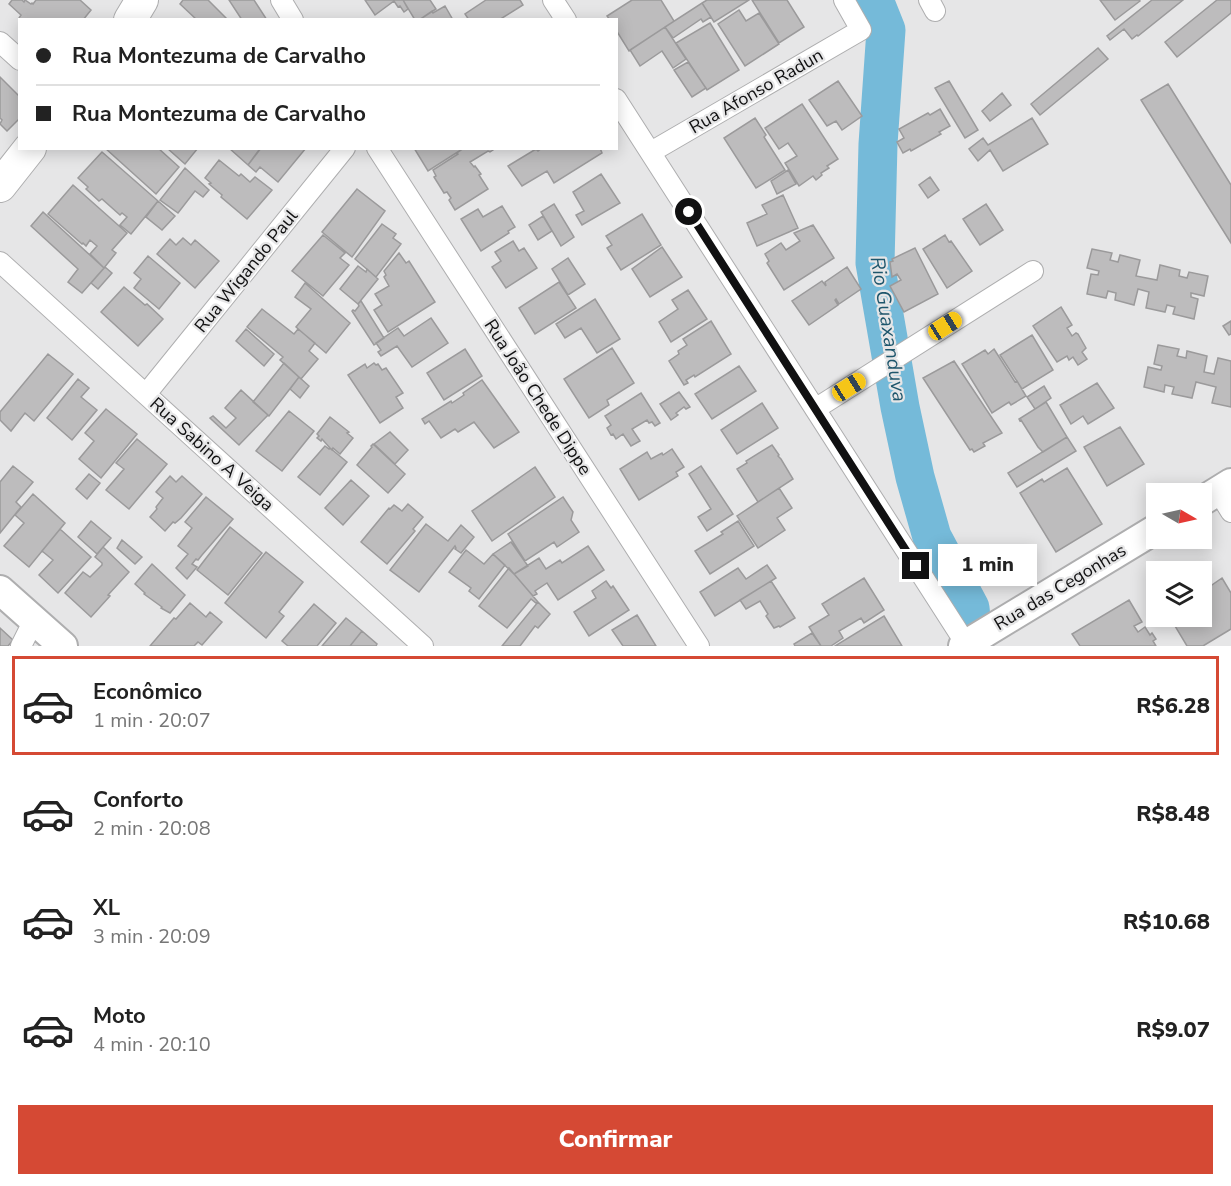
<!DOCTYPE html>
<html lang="pt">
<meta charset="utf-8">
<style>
body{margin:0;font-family:"Nunito Sans",sans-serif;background:#f6f6f6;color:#222;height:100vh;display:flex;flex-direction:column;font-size:22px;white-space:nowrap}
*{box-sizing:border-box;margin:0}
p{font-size:20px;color:#767676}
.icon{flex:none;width:33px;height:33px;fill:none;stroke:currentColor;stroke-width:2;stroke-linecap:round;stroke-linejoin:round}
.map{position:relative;height:646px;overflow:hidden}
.side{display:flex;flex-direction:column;background:#fff;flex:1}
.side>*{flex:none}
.banner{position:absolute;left:18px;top:18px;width:600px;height:132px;border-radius:0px;box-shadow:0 3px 15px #0003;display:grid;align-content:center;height:132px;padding:0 18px;background:#fff}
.needle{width:39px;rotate:99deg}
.controls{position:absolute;left:1146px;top:483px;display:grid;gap:12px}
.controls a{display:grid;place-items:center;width:66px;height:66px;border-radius:0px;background:#fff;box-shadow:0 3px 15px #0003;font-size:30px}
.end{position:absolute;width:27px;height:27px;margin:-14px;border:8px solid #111112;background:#fff;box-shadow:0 0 0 3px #fff}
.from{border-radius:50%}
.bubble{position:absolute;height:42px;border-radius:0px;background:#fff;box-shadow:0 3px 15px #0003;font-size:20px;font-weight:800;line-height:42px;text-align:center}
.car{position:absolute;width:18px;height:36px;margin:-18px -9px;border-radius:8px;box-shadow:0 0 4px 2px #0007;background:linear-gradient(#f5c518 24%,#345 0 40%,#f5c518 0 76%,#345 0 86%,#f5c518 0)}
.banner b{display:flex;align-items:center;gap:21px;height:57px;font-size:22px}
.banner b+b{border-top:2px solid #e0e0e0}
.banner i{width:15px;height:15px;background:#222}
ul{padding:10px 0 0;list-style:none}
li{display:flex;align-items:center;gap:18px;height:99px;margin:0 12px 9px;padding:0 6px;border:3px solid transparent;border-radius:0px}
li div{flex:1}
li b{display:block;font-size:22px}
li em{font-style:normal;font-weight:800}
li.on{border-color:#d54934}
li>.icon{width:54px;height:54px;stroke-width:1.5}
.primary-button{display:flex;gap:12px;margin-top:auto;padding:12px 18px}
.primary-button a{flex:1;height:69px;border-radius:0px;background:#d54934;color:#fff;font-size:24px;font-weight:800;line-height:69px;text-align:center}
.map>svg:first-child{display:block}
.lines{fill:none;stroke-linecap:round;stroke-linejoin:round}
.river{stroke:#75bad9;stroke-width:39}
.building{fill:#bdbcbd;stroke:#9b9a9b;stroke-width:1.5}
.minor-casing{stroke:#aeaeaf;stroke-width:22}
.secondary-casing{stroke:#aeaeaf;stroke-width:32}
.primary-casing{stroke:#aeaeaf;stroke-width:34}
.minor{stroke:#fff;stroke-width:20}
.secondary{stroke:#fff;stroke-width:28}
.primary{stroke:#fff;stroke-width:32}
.route{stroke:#111112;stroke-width:8}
.labels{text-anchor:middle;stroke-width:4.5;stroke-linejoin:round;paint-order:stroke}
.street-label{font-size:18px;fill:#111112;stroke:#e6e6e7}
.water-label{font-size:20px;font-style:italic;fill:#1e566c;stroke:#e6e6e7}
</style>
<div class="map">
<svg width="1231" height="646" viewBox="0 0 1231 646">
<rect width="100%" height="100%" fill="#e6e6e7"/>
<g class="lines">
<path class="river" d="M874 0 886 30 878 144 875 263 900 407 915 477 932 537 970 608 974 646"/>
</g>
<path class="building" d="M12 0H22L24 2 25 0 31 4 32 3 33 4 36 0H80L91 10 83 20H20L19 18 21 15 9 4Z
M183 0H208L228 20H197L180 4Z
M229 0H254L267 20H242Z
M365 0H403L408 9 404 12 400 6 398 7 394 1 375 15Z
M403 0H430L436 9 419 20H415Z
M486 0H520L523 5 499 20H469L465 14Z
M632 0H661L674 21 629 51 616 30V20H610L607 16Z
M707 0H749L714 22 702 3Z
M752 0H787L804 27 779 43Z
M1100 0H1139L1140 1 1115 20Z
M1152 0H1183L1138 36 1137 35 1132 39 1124 29 1110 40 1107 36Z
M1217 0H1231V13L1177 57 1165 42Z
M702 3 711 17 703 22 701 19 673 38 665 27Z
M445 6 453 20H419L432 11 433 13Z
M739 10 746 21 759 13 779 44 745 66 718 24Z
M710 23 739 70 707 90 676 43Z
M665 27 686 59 673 68 662 51 640 66 630 50Z
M1098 48 1108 59 1040 115 1031 104Z
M688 62 706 88 692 97 674 70Z
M0 77 20 97V118L7 131 0 124 2 120 0 118Z
M838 81 862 116 842 130 836 121 827 126 809 100Z
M949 81 978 130 965 138 935 88Z
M1168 84 1231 185V243L1141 100Z
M1002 93 1011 105 990 121 982 111Z
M802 104 838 159 827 166 829 168 821 173 822 175 816 180 813 176 799 186 785 163 797 156 788 143 779 149 765 128Z
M940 109 950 126 939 132 941 134 911 151 910 149 903 153 897 142 904 138 899 129 928 113 930 115Z
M755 118 766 135 764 137 785 170 756 188 724 138Z
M1032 118 1048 144 1003 171 990 150 978 161 969 149 983 138 988 145Z
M105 148H158L179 167 156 194Z
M167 148H198L185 164Z
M229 148H258L259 150 248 165Z
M261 148H306L278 182 260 167 256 172 248 165Z
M414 148H464L428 171Z
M464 148H496L490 152 488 151 470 162 474 167 475 166 481 174 479 175 488 189 455 210 449 200 451 198 447 192 444 193 434 177 436 176 433 170 458 154 457 153Z
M542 148H600L602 153 554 183 547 171 522 186 508 166 536 149 538 151Z
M102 152 158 201 131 234 120 225 127 217 122 213 120 215 102 199 99 201 86 189 88 187 78 178Z
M219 160 239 176 241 174 250 182 255 177 272 190 247 219 221 197 222 195 209 184 211 183 205 178Z
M185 168 209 190 203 197 195 191 178 213 160 200Z
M788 170 796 184 777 194 771 181Z
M601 174 620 203 582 225 576 215 584 211 573 192Z
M930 177 939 190 928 198 919 185Z
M73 185 127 233 112 250 116 253 104 268 90 254 97 246 90 240 86 246 83 243 82 244 48 214Z
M357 189 385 211 352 257 322 232Z
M783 195 798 228 757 246 747 223 767 214 762 205Z
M158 201 175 216 162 230 146 217Z
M554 204 574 237 561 246 541 212Z
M986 204 1003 230 980 245 963 219Z
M502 206 515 227 508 231 509 233 481 251 461 219 478 209 483 217Z
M43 212 104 268 82 293 68 282 78 269 31 226Z
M642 214 661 245 621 270 607 248 612 245 606 236Z
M543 216 552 231 538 240 529 225Z
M382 224 396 234 393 238 401 244 376 277 355 259Z
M813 225 834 258 784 290 767 263 769 261 765 254 781 243 786 250 800 241 794 233Z
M323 235 345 253 340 258 349 265 323 296 292 271Z
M945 235 949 242 951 241 972 271 947 288 923 249Z
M183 238 191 245 195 240 219 261 195 288 157 254 170 239 176 245Z
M513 241 519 251 524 248 537 268 506 288 492 267 501 261 495 252Z
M662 247 682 277 650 297 632 269Z
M915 248 938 294 904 312 890 286 901 280 897 274 892 277 890 262 893 261 892 259Z
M1092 249 1112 253 1110 260 1118 262 1120 255 1140 260 1136 276 1157 280 1160 265 1180 270 1179 276 1187 278 1189 272 1208 276 1204 296 1191 293V297L1198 299 1194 319 1173 314 1175 307 1167 305 1165 312 1146 308 1149 292 1138 289 1134 305 1115 300 1116 293 1108 291 1106 298 1087 294 1091 274 1098 275 1099 271 1087 268Z
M399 253 406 263 409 261 435 302 388 332 374 310 382 305 375 294 389 286 384 277 386 275 384 271Z
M148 256 180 283 159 309 134 288 141 279 134 273Z
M568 258 585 284 568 295 552 269Z
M358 266 366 272 367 269 378 279 358 304 340 289Z
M105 267 112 273 98 289 91 283Z
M847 267 861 289 839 304 836 299 835 300 838 305 809 325 792 301 822 281 826 286 825 282Z
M559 282 576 308 535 334 519 308Z
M305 283 350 323 326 353 296 327 311 309 295 297Z
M124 287 145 305 147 304 163 319 138 346 101 312Z
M688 290 707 319 671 342 659 322 678 309 672 300Z
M595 299 620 339 597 353 581 328 565 338 556 324Z
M361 301 384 338 374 345 352 311 353 310 355 311 359 306 358 304Z
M1061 307 1072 325 1067 328 1072 336 1076 333 1078 334 1086 348 1082 352 1087 359 1078 365 1073 357 1069 360 1067 356 1057 362 1033 326Z
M262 309 294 334 298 329 315 343 309 351 318 359 301 379 280 360 283 357 247 327Z
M431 318 448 343 412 367 397 346 381 356 378 352 381 350 376 343 398 328 404 336Z
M711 321 731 354 695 377 694 375 686 380 688 383 684 385 669 361 679 354 678 351 687 345 683 339Z
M1231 321V334L1229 335 1223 326Z
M246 329 274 354 264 366 236 341Z
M1032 335 1053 370 1022 389 1000 355Z
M1158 345 1179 349 1177 356 1186 358 1187 351 1207 356 1204 372 1214 374 1218 358 1231 361V407L1212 403 1216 387 1196 382 1192 398 1172 394 1174 387 1165 385 1164 392 1144 387 1148 367 1161 370 1162 366 1154 364Z
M612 348 634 383 607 400 609 405 589 418 564 379Z
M465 349 482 376 444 400 427 373Z
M994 349 1015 382 1017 381 1026 396 1011 405 1009 402 992 413 962 364 985 350 988 354Z
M48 354 73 374 34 421 25 413 11 431 0 420V412Z
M954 361 1002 433 983 443 985 446 974 452 972 449 970 450 923 378Z
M284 363 299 377 269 416 253 402Z
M374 363 376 365 378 364 382 370 386 368 403 393 396 397 403 408 380 423 348 375 365 364 367 368Z
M739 366 756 391 712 419 695 394Z
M299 377 309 386 300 398 290 389Z
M78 379 89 388 81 397 97 410 72 440 47 418Z
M482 380 519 432 494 448 474 422 458 432 455 429 441 438 429 421 425 424 422 419 451 401 452 403 464 395 463 393Z
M1097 383 1114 408 1088 424 1083 416 1071 424 1060 405Z
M1044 386 1051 398 1035 409 1027 397Z
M241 390 268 415 239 445 210 418 213 416 226 428 236 418 225 408Z
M679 392 690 407 686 409 684 407 676 413 678 415 671 420 660 404Z
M641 393 660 423 655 426 652 422 649 423 647 420 632 429 640 441 631 446 623 434 616 439 613 434 611 435 607 428 611 425 605 416Z
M1046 402 1067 437 1043 452 1038 447 1021 420 1020 421 1019 419Z
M762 403 778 428 737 454 721 430Z
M106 409 137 434 101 478 79 459 94 441 85 433Z
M289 411 314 431 282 471 256 451Z
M330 417 349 432 347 433 353 438 340 454 333 448 332 450 330 448 322 439 321 441 317 438 319 436 317 434Z
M1120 427 1144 464 1107 486 1084 447Z
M390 432 408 450 395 464 374 444Z
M1067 437 1076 451 1017 487 1008 473Z
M137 439 167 464 129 509 106 490 124 469 116 463Z
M373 444 405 474 388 493 357 465 372 447 371 446Z
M772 445 779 455 778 456 781 459 793 479 758 502 737 469 747 463 746 461Z
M325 446 329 449 330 448 347 462 320 495 298 477Z
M672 449 684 467 676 472 678 476 639 500 620 469 647 452 651 459 662 453 663 455Z
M13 466 33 482 16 502 21 507 0 533V482Z
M701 466 733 514 707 531 698 517 711 509 689 474Z
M535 467 555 497 492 541 472 511Z
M1067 468 1102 524 1056 552 1020 493 1042 479 1044 482Z
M89 474 100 483 87 499 76 489Z
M170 476 176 482 182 476 202 494 181 518 175 523 173 522 165 531 150 517 157 509 156 507 163 498 156 492Z
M351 480 369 496 343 525 325 508Z
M779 488 792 508 777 518 785 530 758 548 737 516Z
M33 494 65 523 29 567 4 546 24 523 15 515Z
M206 497 233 519 202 555 198 560 196 559 192 564 197 567 187 579 176 568 188 554 178 546 192 528 185 522Z
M563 497 573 512 571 520 579 532 557 547 554 542 525 561 508 534Z
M408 504 423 517 413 529 415 531 387 564 361 542 389 508 390 509 394 505 402 511Z
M91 521 111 538 97 554 78 537Z
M738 521 754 546 710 574 695 551 723 534 721 532Z
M426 524 448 541 461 525 474 537 461 553 455 549 456 548 455 546 419 592 390 570Z
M230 527 262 553 228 595 197 570Z
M60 529 91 557 58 593 39 575 53 560 42 551Z
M122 540 142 557 135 564 117 548Z
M511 542 528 566 514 574 493 554Z
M588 546 604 570 558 600 547 583 535 591 537 594 533 596 514 574 539 558 546 569 560 560 562 563Z
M103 547 129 572 108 595 110 596 91 617 65 593 83 572 90 577 102 565V563L95 557Z
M466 550 484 564 493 554 505 565 479 599 469 591 471 588 449 572Z
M266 552 303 582 279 612 284 616 266 638 225 603Z
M152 564 185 595 170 613 161 608 162 607 144 594 145 593 135 584Z
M767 565 776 578 715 616 700 592 738 568 746 579Z
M509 568 538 602 536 603 531 599 507 628 479 606Z
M864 578 884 610 864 623 861 618 839 631 843 638 831 646H821L809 627 829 615 822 604Z
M1222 578 1231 593V629L1203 646H1187L1169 616H1202V592Z
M606 581 611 588 613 586 629 610 589 636 574 612 596 598 592 591Z
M771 581 795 618 780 627 779 626 774 628 766 616 768 614 760 601 746 609 740 600Z
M1129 600 1142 622 1134 626 1138 632 1145 627 1150 635 1152 633 1156 639 1153 641 1156 646H1080L1072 634Z
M538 602 550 614 538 628 535 626 520 646H502Z
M190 603 206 617 210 612 222 622 202 645 198 642 194 646H150L174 618 176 619Z
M314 604 336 623 317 646H288L282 641Z
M637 615 656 646H623L612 630Z
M884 616 902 646H835Z
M346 618 362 631 350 646H322Z
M0 628 13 640 8 646H0Z
M362 631 377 644 376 646H350Z
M812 633 821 646H795L794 644Z"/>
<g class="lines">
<g class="minor-casing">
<path id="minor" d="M281 0 293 20
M553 0 566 20
M929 0 935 11
M0 42 20 60
M616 99 966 644
M377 148 699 646
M651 152 861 30 844 0
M0 262 423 646
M146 394 345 148
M815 409 1033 271
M1218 491 1231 512
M21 646 34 620"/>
</g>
<g class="secondary-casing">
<path id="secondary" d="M1202 501 1231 483
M0 590 63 646
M963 646 1156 529"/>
</g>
<g class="primary-casing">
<path id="primary" d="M130 20 142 0
M0 186 30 148"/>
</g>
<use href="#minor" class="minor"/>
<use href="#secondary" class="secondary"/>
<use href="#primary" class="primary"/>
</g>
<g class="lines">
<path class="route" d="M689 212 916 566"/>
</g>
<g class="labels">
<g class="street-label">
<text transform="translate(756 91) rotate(-30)" y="6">Rua Afonso Radun</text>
<text transform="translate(246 271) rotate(-51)" y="6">Rua Wigando Paul</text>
<text transform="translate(538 397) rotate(57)" y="6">Rua João Chede Dippe</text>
<text transform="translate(212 454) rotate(42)" y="6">Rua Sabino A Veiga</text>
<text transform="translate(1060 587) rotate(-31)" y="6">Rua das Cegonhas</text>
</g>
<g class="water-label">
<text transform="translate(889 329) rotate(81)" y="7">Rio Guaxanduva</text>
</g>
</g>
</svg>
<div class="controls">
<a><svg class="needle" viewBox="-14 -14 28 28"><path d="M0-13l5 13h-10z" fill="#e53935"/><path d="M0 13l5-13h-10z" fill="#767676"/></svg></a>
<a><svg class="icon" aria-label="layers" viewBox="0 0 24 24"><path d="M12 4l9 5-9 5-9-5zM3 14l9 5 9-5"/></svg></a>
</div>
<i class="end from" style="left:689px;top:212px"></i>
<i class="end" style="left:916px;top:566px"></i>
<div class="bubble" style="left:938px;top:544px;width:99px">1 min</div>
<i class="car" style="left:945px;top:326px;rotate:58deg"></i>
<i class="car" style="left:849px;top:387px;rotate:58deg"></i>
<div class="banner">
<b><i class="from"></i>Rua Montezuma de Carvalho</b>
<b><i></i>Rua Montezuma de Carvalho</b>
</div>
</div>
<section class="side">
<ul>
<li class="on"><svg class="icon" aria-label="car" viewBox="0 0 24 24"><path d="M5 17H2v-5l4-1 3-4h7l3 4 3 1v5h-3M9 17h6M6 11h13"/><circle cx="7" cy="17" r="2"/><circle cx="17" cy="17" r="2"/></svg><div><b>Econômico</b><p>1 min · 20:07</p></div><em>R$6.28</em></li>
<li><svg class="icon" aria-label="car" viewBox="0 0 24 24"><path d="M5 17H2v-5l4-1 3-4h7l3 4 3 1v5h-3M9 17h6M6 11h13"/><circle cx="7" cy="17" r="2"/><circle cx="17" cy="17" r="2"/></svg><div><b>Conforto</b><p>2 min · 20:08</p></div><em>R$8.48</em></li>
<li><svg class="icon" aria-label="car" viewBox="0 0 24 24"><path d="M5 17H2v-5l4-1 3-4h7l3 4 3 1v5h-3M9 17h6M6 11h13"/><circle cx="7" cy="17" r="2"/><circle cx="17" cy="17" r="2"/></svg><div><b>XL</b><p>3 min · 20:09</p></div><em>R$10.68</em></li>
<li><svg class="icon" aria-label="car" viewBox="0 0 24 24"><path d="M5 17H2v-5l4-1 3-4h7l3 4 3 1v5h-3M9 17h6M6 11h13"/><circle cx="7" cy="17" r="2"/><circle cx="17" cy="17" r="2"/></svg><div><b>Moto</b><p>4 min · 20:10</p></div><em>R$9.07</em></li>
</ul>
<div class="primary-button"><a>Confirmar</a></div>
</section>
